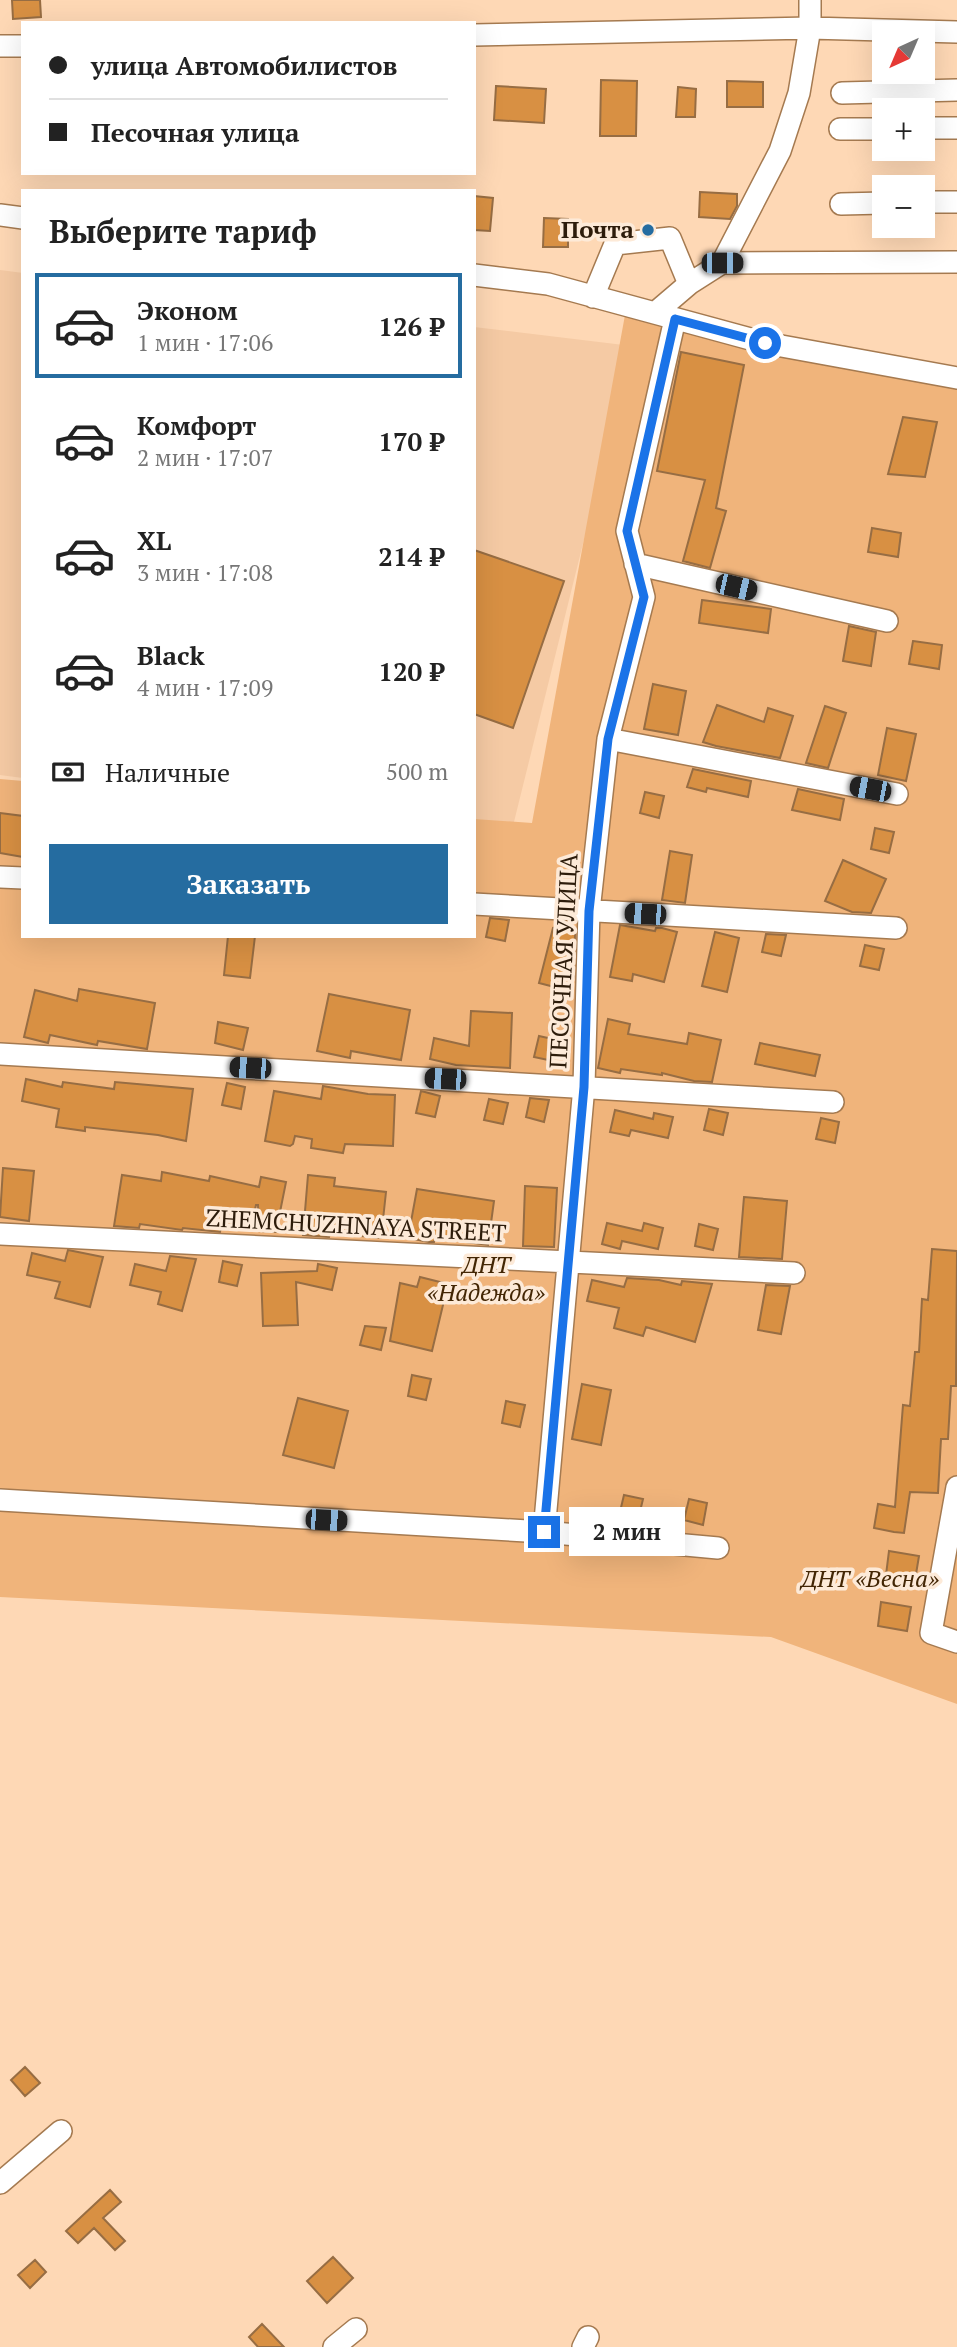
<!DOCTYPE html>
<html lang="ru">
<meta charset="utf-8">
<style>
body{margin:0;font-family:"PT Serif",serif;background:#f2f2f2;color:#222;height:100vh;display:flex;flex-direction:column;font-size:26px;white-space:nowrap}
*{box-sizing:border-box;margin:0}
p{font-size:23px;color:#767676}
.icon{flex:none;width:38px;height:38px;fill:none;stroke:currentColor;stroke-width:2;stroke-linecap:round;stroke-linejoin:round}
.map{position:relative;flex:1;overflow:hidden}
.side{position:absolute;left:21px;top:189px;width:455px;height:749px;display:flex;flex-direction:column;background:#fff;border-radius:0px;box-shadow:0 7px 28px #0002}
.side>*{flex:none}
.hud{position:absolute;left:21px;top:21px;width:455px;height:154px;border-radius:0px;box-shadow:0 7px 28px #0002;display:grid;align-content:center;height:154px;padding:0 28px;background:#fff}
.needle{width:46px;rotate:224deg}
.controls{position:absolute;left:872px;top:21px;display:grid;gap:14px}
.controls a{display:grid;place-items:center;width:63px;height:63px;border-radius:0px;background:#fff;box-shadow:0 7px 28px #0002;font-size:35px}
.end{position:absolute;width:32px;height:32px;margin:-16px;border:9px solid #1a73e8;background:#fff;box-shadow:0 0 0 4px #fff}
.from{border-radius:50%}
.bubble{position:absolute;height:49px;border-radius:0px;background:#fff;box-shadow:0 7px 28px #0002;font-size:23px;font-weight:700;line-height:49px;text-align:center}
.car{position:absolute;width:21px;height:42px;margin:-21px -10px;border-radius:9px;box-shadow:0 0 5px 2px #0007;background:linear-gradient(#222 24%,#8ab4d8 0 40%,#222 0 76%,#8ab4d8 0 86%,#222 0)}
.hud b{display:flex;align-items:center;gap:24px;height:66px;font-size:26px}
.hud b+b{border-top:2px solid #e0e0e0}
.hud i{width:18px;height:18px;background:#222}
ul{padding:0;list-style:none}
li{display:flex;align-items:center;gap:21px;height:105px;margin:0 14px 10px;padding:0 14px;border:4px solid transparent;border-radius:0px}
li div{flex:1}
li b{display:block;font-size:26px}
li em{font-style:normal;font-weight:700}
li.selected{border-color:#256ca0}
li>.icon{width:63px;height:63px;stroke-width:1.5}
h2{padding:0 28px;font-size:32px;line-height:84px}
.pay{display:flex;align-items:center;gap:18px;height:77px;padding:0 28px;font-size:26px}
.pay p{margin-inline-start:auto}
.button{display:flex;gap:14px;margin-top:auto;padding:14px 28px}
.button a{flex:1;height:80px;border-radius:0px;background:#256ca0;color:#fff;font-size:28px;font-weight:700;line-height:80px;text-align:center}
.map>svg:first-child{display:block}
.built{fill:#f5caa4}
.green{fill:#f0b47b}
.building{fill:#d89043;stroke:#976d43;stroke-width:2}
.lines{fill:none;stroke-linecap:round;stroke-linejoin:round}
.minor-casing{stroke:#a57a50;stroke-width:24}
.minor{stroke:#fff;stroke-width:21}
.route{stroke:#1a73e8;stroke-width:9}
.poi-dot{fill:#256ca0;stroke:#fdead8;stroke-width:2.5}
.labels{text-anchor:middle;stroke-width:7;stroke-linejoin:round;paint-order:stroke}
.poi-label{font-size:24px;font-weight:bold;fill:#2d1c0b;stroke:#fdead8;text-anchor:end}
.street-label{font-size:24px;fill:#2d1c0b;stroke:#fdead8}
.park-label{font-size:24px;font-style:italic;fill:#432604;stroke:#fdead8}
</style>
<div class="map">
<svg width="957" height="2347" viewBox="0 0 957 2347">
<rect width="100%" height="100%" fill="#fed8b5"/>
<path class="built" d="M0 270 23 273V778L0 775Z
M474 327 632 346 509 842 474 837Z"/>
<path class="green" d="M625 315 957 385V1704L771 1637 0 1597V779L23 781V936H474V819L532 823Z"/>
<path class="building" d="M12 0H40L41 17 13 19Z
M601 80 637 81 636 136H600Z
M727 81 763 82V107H727Z
M496 86 546 89 544 123 494 120Z
M678 87 696 89 695 117H676Z
M700 192 737 194V206L730 219 699 217Z
M474 196 493 198 490 231 474 230Z
M544 218 568 219V247H543Z
M681 352 744 365 716 508 726 511 710 568 683 561 705 480 657 471Z
M903 417 937 422 925 477 888 474Z
M872 528 901 533 898 557 868 552Z
M474 550 564 581 513 728 474 714Z
M702 600 771 609 768 633 699 623Z
M849 626 876 632 871 666 843 661Z
M913 641 942 645 939 669 909 664Z
M653 684 686 691 678 735 644 729Z
M717 705 764 722 768 708 793 716 780 758 716 746 703 742Z
M825 706 846 713 828 768 806 763Z
M887 728 916 734 906 781 878 775Z
M693 769 751 781 748 797 707 788 706 792 687 787Z
M798 789 844 799 840 820 792 810Z
M645 792 664 796 659 818 640 813Z
M0 813 23 816V857L0 853Z
M875 828 894 832 889 853 871 849Z
M670 851 692 855 685 903 662 900Z
M843 860 886 879 871 913 852 912 825 901Z
M490 918 509 920 505 941 486 937Z
M620 925 655 931 656 928H662L677 932 664 982 633 974 632 981 610 977Z
M553 928 575 933 574 975 570 991 539 983Z
M715 932 739 938 727 992 702 986Z
M766 934 786 935 781 956 762 952Z
M228 936H255L250 978 224 975Z
M865 945 884 949 879 970 860 966Z
M79 989 155 1003 147 1049 98 1041 97 1045 50 1035 48 1043 24 1037 35 990 77 1001Z
M329 994 410 1010 401 1060 351 1051 350 1058 317 1051Z
M471 1011 512 1013 510 1068 456 1065 430 1059 434 1038 469 1046Z
M608 1019 630 1024 628 1034 687 1044 689 1033 721 1040 712 1082 694 1081 662 1073V1075L621 1069 620 1073 598 1068Z
M218 1022 248 1028 243 1050 215 1043Z
M539 1036 557 1040 553 1061 534 1057Z
M760 1043 820 1055 815 1076 755 1064Z
M26 1079 62 1087 63 1082 114 1089 115 1082 193 1089 186 1141 158 1135 85 1127V1131L56 1127 59 1109 22 1101Z
M227 1083 245 1087 241 1109 222 1105Z
M323 1086 368 1094 395 1095 393 1146 345 1144 343 1153 311 1148 312 1139 295 1136 293 1144 290 1146 265 1141 274 1091 321 1099Z
M421 1091 440 1096 435 1117 416 1113Z
M530 1098 549 1100 544 1122 526 1117Z
M489 1099 508 1103 503 1124 484 1120Z
M709 1109 728 1113 723 1135 704 1130Z
M615 1110 653 1119 654 1113 673 1117 668 1138 631 1130 629 1136 610 1132Z
M821 1118 839 1122 835 1143 816 1139Z
M3 1168 34 1171 29 1221 0 1217Z
M162 1172 209 1181 210 1176 259 1187 261 1177 286 1182 276 1232 259 1231 258 1205H256L250 1230 221 1227 220 1232 183 1228 182 1230 140 1224 139 1228 114 1226 122 1175 161 1181Z
M308 1175 335 1178 334 1186 386 1192 381 1238 330 1233 329 1237 303 1235Z
M525 1186 557 1188 554 1247 523 1246Z
M417 1189 494 1201 488 1245 435 1238 434 1242H429L408 1238Z
M744 1197 787 1201 782 1259 739 1257Z
M607 1223 642 1231 644 1223 663 1228 658 1249 622 1241 620 1249 602 1244Z
M699 1224 718 1229 713 1250 695 1246Z
M932 1249 957 1251 956 1386H951L948 1439H941L938 1493 910 1492 904 1533 894 1532 874 1528 878 1504 895 1507 903 1405 910 1406 915 1352H919L922 1299 928 1300Z
M68 1250 103 1257 90 1307 55 1298 60 1282 27 1275 32 1253 65 1261Z
M170 1256 196 1259 182 1311 158 1304 161 1292 130 1285 135 1264 166 1271Z
M223 1261 242 1265 237 1286 219 1282Z
M318 1264 337 1268 332 1290 296 1282 298 1325 263 1326 261 1273 317 1271Z
M420 1277 448 1284 432 1351 390 1341 400 1283 417 1287Z
M627 1278 659 1280 681 1285 682 1281 712 1284 695 1342 646 1327 643 1336 614 1328 619 1308 587 1301 592 1280 624 1287Z
M766 1285 790 1286 781 1334 758 1330Z
M365 1326 386 1328 381 1350 360 1345Z
M412 1375 431 1379 426 1400 408 1396Z
M582 1384 611 1390 601 1445 572 1439Z
M298 1398 348 1411 334 1468 283 1455Z
M506 1401 525 1405 520 1427 502 1423Z
M624 1495 643 1499 638 1520 619 1516Z
M689 1499 707 1503 703 1525 684 1520Z
M889 1551 919 1556 915 1580 886 1575Z
M881 1602 911 1607 907 1631 878 1626Z
M25 2067 40 2083 25 2096 11 2080Z
M110 2190 121 2202 103 2218 125 2241 115 2250 94 2228 78 2243 66 2231Z
M333 2257 353 2278 327 2303 307 2281Z
M35 2260 46 2272 30 2288 18 2275Z
M262 2324 284 2347H258L249 2337Z"/>
<g class="lines">
<g class="minor-casing">
<path id="minor" d="M474 35 810 28 957 32
M0 46H23
M842 93 957 90
M922 128H957
M840 129H884
M922 202H957
M841 204 884 203
M0 215 23 218
M722 263 957 262
M474 275 548 284 765 343 957 378
M593 297 615 244 670 238 689 284
M655 313 689 284 722 263 780 151 799 93 810 28V0
M635 564 887 621
M608 739 897 794
M0 877 23 878
M474 904 896 928
M0 1054 833 1102
M0 1234 794 1273
M957 1487 931 1633 957 1642
M0 1500 544 1532 718 1548
M544 1532 584 1086 589 911 608 739 644 597 627 531 675 319
M0 2183 61 2131
M334 2347 356 2329
M583 2347 588 2337"/>
</g>
<use href="#minor" class="minor"/>
</g>
<g class="lines">
<path class="route" d="M544 1532 584 1087 589 911 608 739 644 597 627 531 675 319 765 343"/>
</g>
<circle class="poi-dot" cx="648" cy="230" r="7"/>
<g class="labels">
<g class="poi-label">
<text x="634" y="238">Почта</text>
</g>
<g class="street-label">
<text transform="translate(564 961) rotate(-87)" y="8">ПЕСОЧНАЯ УЛИЦА</text>
<text transform="translate(356 1226) rotate(3)" y="8">ZHEMCHUZHNAYA STREET</text>
</g>
<g class="park-label">
<text x="486" y="1273">ДНТ<tspan x="486" dy="28">«Надежда»</tspan></text>
<text x="870" y="1587">ДНТ «Весна»</text>
</g>
</g>
</svg>
<div class="controls">
<a><svg class="needle" viewBox="-14 -14 28 28"><path d="M0-13l5 13h-10z" fill="#e53935"/><path d="M0 13l5-13h-10z" fill="#767676"/></svg></a>
<a>+</a>
<a>−</a>
</div>
<i class="end from" style="left:765px;top:343px"></i>
<i class="end" style="left:544px;top:1532px"></i>
<div class="bubble" style="left:569px;top:1507px;width:116px">2 мин</div>
<i class="car" style="left:722px;top:263px;rotate:90deg"></i>
<i class="car" style="left:736px;top:587px;rotate:103deg"></i>
<i class="car" style="left:870px;top:789px;rotate:281deg"></i>
<i class="car" style="left:645px;top:914px;rotate:273deg"></i>
<i class="car" style="left:250px;top:1068px;rotate:273deg"></i>
<i class="car" style="left:445px;top:1079px;rotate:273deg"></i>
<i class="car" style="left:326px;top:1520px;rotate:93deg"></i>
<div class="hud">
<b><i class="from"></i>улица Автомобилистов</b>
<b><i></i>Песочная улица</b>
</div>
<section class="side">
<h2>Выберите тариф</h2>
<ul>
<li class="selected"><svg class="icon" aria-label="car" viewBox="0 0 24 24"><path d="M5 17H2v-5l4-1 3-4h7l3 4 3 1v5h-3M9 17h6M6 11h13"/><circle cx="7" cy="17" r="2"/><circle cx="17" cy="17" r="2"/></svg><div><b>Эконом</b><p>1 мин · 17:06</p></div><em>126 ₽</em></li>
<li><svg class="icon" aria-label="car" viewBox="0 0 24 24"><path d="M5 17H2v-5l4-1 3-4h7l3 4 3 1v5h-3M9 17h6M6 11h13"/><circle cx="7" cy="17" r="2"/><circle cx="17" cy="17" r="2"/></svg><div><b>Комфорт</b><p>2 мин · 17:07</p></div><em>170 ₽</em></li>
<li><svg class="icon" aria-label="car" viewBox="0 0 24 24"><path d="M5 17H2v-5l4-1 3-4h7l3 4 3 1v5h-3M9 17h6M6 11h13"/><circle cx="7" cy="17" r="2"/><circle cx="17" cy="17" r="2"/></svg><div><b>XL</b><p>3 мин · 17:08</p></div><em>214 ₽</em></li>
<li><svg class="icon" aria-label="car" viewBox="0 0 24 24"><path d="M5 17H2v-5l4-1 3-4h7l3 4 3 1v5h-3M9 17h6M6 11h13"/><circle cx="7" cy="17" r="2"/><circle cx="17" cy="17" r="2"/></svg><div><b>Black</b><p>4 мин · 17:09</p></div><em>120 ₽</em></li>
</ul>
<div class="pay"><svg class="icon" aria-label="cash" viewBox="0 0 24 24"><path d="M3 7h18v10H3z"/><circle cx="12" cy="12" r="2"/></svg>Наличные<p>500 m</p></div>
<div class="button"><a>Заказать</a></div>
</section>
</div>
